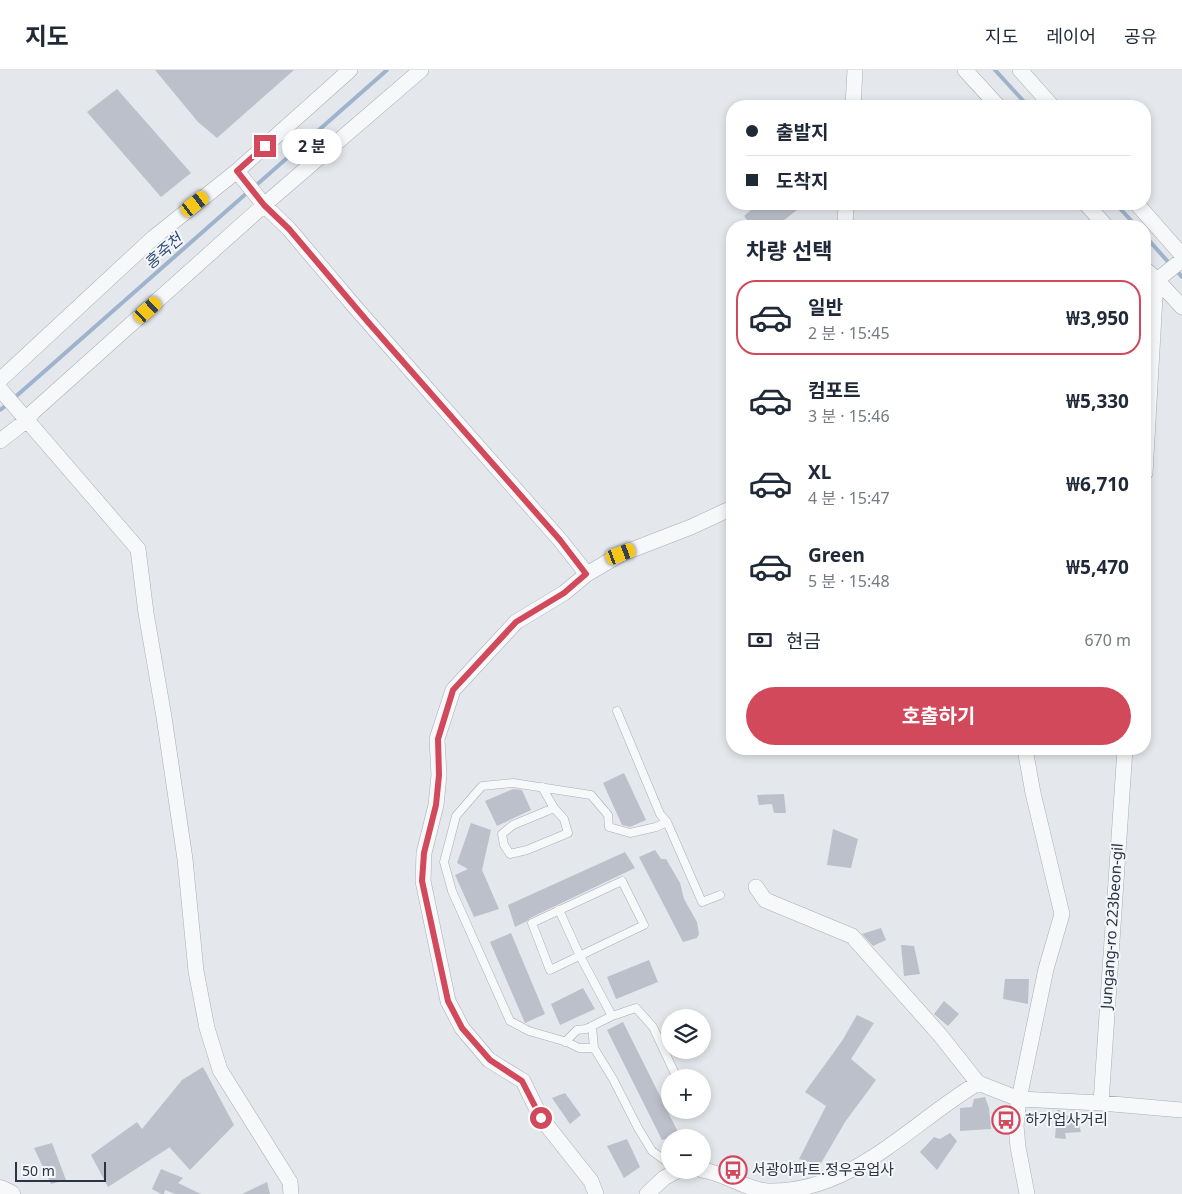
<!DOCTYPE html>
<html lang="ko">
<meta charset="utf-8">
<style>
body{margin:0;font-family:"Noto Sans","Noto Sans KR",sans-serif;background:#f6f6f7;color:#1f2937;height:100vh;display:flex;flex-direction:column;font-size:19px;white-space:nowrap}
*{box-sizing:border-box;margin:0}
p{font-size:16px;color:#747a83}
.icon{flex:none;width:28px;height:28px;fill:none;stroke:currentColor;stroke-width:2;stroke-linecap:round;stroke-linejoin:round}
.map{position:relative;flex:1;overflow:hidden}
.sheet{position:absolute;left:726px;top:150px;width:425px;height:535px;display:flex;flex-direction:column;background:#fff;border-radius:20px;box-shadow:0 2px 8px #0003}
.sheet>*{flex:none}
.hud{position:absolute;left:726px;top:30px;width:425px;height:110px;border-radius:20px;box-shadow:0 2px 8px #0003;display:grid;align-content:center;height:110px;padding:0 20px;background:#fff}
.buttons{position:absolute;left:661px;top:939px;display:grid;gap:10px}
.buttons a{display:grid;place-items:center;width:50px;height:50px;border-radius:50%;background:#fff;box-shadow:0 2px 8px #0003;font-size:25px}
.scale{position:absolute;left:15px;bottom:12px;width:91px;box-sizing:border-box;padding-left:5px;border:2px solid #2b3445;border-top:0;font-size:14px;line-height:18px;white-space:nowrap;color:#2b3445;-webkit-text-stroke:4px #f4f6f9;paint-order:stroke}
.end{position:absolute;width:22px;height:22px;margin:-11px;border:6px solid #d1495b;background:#fff;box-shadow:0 0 0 2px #fff}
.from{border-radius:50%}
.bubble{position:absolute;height:35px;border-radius:18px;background:#fff;box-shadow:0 2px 8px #0003;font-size:16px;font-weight:700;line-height:35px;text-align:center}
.car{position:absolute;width:15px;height:30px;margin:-15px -8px;border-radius:6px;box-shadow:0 0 4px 1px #0007;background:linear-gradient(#f5c518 24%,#345 0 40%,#f5c518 0 76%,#345 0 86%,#f5c518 0)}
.hud b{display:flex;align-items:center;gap:18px;height:48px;font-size:19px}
.hud b+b{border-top:1px solid #e0e1e3}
.hud i{width:12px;height:12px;background:#1f2937}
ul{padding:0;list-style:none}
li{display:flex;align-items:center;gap:15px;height:75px;margin:0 10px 8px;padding:0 10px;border:2px solid transparent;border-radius:20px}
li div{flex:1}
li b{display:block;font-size:19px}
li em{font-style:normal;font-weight:700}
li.current{border-color:#d1495b}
li>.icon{width:45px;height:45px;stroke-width:1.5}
h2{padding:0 20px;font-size:22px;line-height:60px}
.pay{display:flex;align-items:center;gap:12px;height:55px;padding:0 20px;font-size:19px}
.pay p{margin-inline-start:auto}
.action{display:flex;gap:10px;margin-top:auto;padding:10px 20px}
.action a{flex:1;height:58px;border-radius:30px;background:#d1495b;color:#fff;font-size:20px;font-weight:700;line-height:58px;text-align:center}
header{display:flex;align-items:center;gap:30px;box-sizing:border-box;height:70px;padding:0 25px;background:#fff;border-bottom:1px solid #e0e1e3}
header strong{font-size:24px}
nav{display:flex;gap:28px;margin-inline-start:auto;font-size:18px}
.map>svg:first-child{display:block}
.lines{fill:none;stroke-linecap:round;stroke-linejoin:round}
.stream{stroke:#9fb4cc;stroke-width:4}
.building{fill:#bbc0ca}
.service-casing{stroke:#a9aeb7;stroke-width:9}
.minor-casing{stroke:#a9aeb7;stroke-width:16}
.tertiary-casing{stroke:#a9aeb7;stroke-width:19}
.service{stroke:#f7f8fa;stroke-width:8}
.minor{stroke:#f7f8fa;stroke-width:15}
.tertiary{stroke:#f7f8fa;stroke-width:18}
.route{stroke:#d1495b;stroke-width:6}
.labels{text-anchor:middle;stroke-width:4;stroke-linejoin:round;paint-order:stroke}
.street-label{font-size:15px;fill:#2b3445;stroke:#f4f6f9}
.poi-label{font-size:15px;fill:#2b3445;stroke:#f4f6f9;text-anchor:start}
.water-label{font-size:16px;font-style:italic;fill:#34527a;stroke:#f4f6f9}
</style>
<header>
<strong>지도</strong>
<nav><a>지도</a><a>레이어</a><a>공유</a></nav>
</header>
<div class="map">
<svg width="1182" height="1124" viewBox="0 0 1182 1124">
<rect width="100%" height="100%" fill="#e4e7ec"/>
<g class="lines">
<path class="stream" d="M995 0 1028 36
M253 118 387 0
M1116 134 1136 156
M1145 166 1170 194
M1175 199 1182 207
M13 329 248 122
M0 340 8 334"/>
</g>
<path class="building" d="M155 0H294L217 68 198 52Z
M117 19 191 103 161 127 87 42Z
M758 134H805L776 156H752L744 146Z
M624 703 646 750 630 757 622 755 603 713Z
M513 719 522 720 531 740 497 756 485 731Z
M784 724 786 743H774L772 734 759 735 757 725Z
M471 753 491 760 482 800 499 839 474 847 455 805 468 799 457 793Z
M833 759 858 769 851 798 827 795Z
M655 780 661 789H666L680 813 684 829 697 852 699 864 697 868 683 872 639 787Z
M625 782 635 798 530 848 527 851 515 857 508 835Z
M881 858 886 870 873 876 862 864Z
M511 863 545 944 525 953 490 872Z
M901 875 914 876 920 904 904 906Z
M649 890 658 912 616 929 607 907Z
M1005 909H1029L1028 934 1003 929Z
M583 918 595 939 560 955 551 934Z
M944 931 959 944 948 956 934 944Z
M857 945 874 953 851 989 876 1010 845 1052 820 1095 799 1089 826 1036 805 1022 842 971Z
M623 952 681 1068H669L662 1070 607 960Z
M203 997 234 1055 190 1100 170 1078V1077L108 1117 91 1085 137 1052 142 1059 182 1010Z
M565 1023 581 1045 570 1054 552 1028Z
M985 1027 989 1038 991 1059 960 1061V1038L972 1037 974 1029Z
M1057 1040H1060L1061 1044 1077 1048 1081 1062 1065 1063 1066 1069 1055 1068Z
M950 1063 957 1071 937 1100 920 1082 934 1067 940 1069Z
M627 1069 640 1097 624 1108 607 1076Z
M52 1073 66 1110 51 1114 34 1078Z
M161 1099 183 1108 178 1113 201 1124H175L165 1120 164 1124H161L152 1119Z
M267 1112 270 1124H242Z"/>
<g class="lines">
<g class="service-casing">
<path id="service" d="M617 641 660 744 667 752 702 832 720 825
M542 717 554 738 564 749 568 763 527 780 510 784 504 775 502 764 513 755 554 738
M667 752 656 757 630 763 609 757 608 745 591 725 513 713 482 716 456 746 444 792 452 821 510 951 529 961 567 972 579 978H594L613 1009 638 1058 652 1081 670 1094
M622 811 644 855 550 900 532 853Z
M559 840 580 886 612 946
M592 956 594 978
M565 972 577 960 586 959 612 946 636 938 653 957 677 1008
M692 1040 693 1042"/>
</g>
<g class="minor-casing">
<path id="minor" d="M965 0 998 36
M1020 0 1052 36
M853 36 855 0
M237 101 264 135 289 159 355 237 560 470 587 504
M1086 134 1106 156
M1137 134 1182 185
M845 156 846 134
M1145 199 1157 210 1182 237
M0 310 153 168 237 101 350 0
M0 319 138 479 146 543 164 647 185 789 196 901 207 958 220 1000 290 1112 291 1124
M0 371 27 350 33 342 264 135 421 0
M1145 403 1155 227 1157 210 1182 190
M1025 679 1033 723 1062 844 1046 899 1019 1029 1016 1056 1018 1077 1027 1124
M756 817 765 830 852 866 940 965 978 1013
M1101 1033 1125 679
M702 1100C725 1103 744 1119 767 1121 852 1124 912 1052 978 1013L1019 1029 1101 1033 1182 1040
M596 1124 591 1111 541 1048 523 1011 489 990 462 958 448 931 423 811 424 783 436 735 439 705 437 669 453 620 516 552 564 523 587 504 621 484 691 457 732 438
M647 1124 664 1108 677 1101 685 1100"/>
</g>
<g class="tertiary-casing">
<path id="tertiary" d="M0 1119 11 1124"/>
</g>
<use href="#service" class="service"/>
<use href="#minor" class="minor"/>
<use href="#tertiary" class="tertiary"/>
</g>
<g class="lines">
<path class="route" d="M265 76 237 101 264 135 289 159 368 252 560 470 586 504 564 523 516 552 453 620 438 669 439 705 436 735 424 783 422 811 448 931 462 958 490 990 522 1011 541 1048"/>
</g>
<defs>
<g id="bus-ring" transform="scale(1.4375)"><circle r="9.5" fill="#f4f6f9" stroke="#d1495b" stroke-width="1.5"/><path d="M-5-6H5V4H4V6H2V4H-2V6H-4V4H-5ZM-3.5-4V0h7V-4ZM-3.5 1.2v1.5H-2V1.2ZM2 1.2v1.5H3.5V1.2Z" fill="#d1495b"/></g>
</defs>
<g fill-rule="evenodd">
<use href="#bus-ring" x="1006" y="1050"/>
<use href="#bus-ring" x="733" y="1100"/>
</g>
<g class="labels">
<g class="street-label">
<text transform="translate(1112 856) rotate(-86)" y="5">Jungang-ro 223beon-gil</text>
</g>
<g class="poi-label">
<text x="1025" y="1055">하가업사거리</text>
<text x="752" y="1105">서광아파트.정우공업사</text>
</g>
<g class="water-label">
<text transform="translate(163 181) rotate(-41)" y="6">홍죽천</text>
</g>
</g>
</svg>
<div class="buttons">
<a><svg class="icon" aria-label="layers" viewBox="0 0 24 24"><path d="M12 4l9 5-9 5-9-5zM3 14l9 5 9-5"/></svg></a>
<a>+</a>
<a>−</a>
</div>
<div class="scale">50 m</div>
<i class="end from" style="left:541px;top:1048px"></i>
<i class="end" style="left:265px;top:76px"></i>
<div class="bubble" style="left:282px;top:59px;width:60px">2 분</div>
<i class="car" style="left:195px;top:134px;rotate:52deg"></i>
<i class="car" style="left:148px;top:240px;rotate:48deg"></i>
<i class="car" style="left:621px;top:484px;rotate:69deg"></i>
<div class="hud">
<b><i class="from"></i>출발지</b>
<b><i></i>도착지</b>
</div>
<section class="sheet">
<h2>차량 선택</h2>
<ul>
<li class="current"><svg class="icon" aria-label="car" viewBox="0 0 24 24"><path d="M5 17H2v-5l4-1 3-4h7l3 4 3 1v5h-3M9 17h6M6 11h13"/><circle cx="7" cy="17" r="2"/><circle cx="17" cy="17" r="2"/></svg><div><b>일반</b><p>2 분 · 15:45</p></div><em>₩3,950</em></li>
<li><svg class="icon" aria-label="car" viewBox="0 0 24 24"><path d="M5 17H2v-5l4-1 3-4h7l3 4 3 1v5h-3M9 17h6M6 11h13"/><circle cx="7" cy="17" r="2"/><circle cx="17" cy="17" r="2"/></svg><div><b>컴포트</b><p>3 분 · 15:46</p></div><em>₩5,330</em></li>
<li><svg class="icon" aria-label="car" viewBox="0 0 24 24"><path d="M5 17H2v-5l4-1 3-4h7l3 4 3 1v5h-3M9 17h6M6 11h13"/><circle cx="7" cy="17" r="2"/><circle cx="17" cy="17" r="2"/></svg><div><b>XL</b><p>4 분 · 15:47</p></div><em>₩6,710</em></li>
<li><svg class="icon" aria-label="car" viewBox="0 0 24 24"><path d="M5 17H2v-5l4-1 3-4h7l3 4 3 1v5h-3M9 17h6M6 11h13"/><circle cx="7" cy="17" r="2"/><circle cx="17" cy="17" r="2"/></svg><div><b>Green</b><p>5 분 · 15:48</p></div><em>₩5,470</em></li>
</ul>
<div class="pay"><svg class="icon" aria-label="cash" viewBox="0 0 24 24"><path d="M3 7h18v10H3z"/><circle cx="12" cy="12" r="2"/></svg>현금<p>670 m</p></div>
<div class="action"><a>호출하기</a></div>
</section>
</div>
